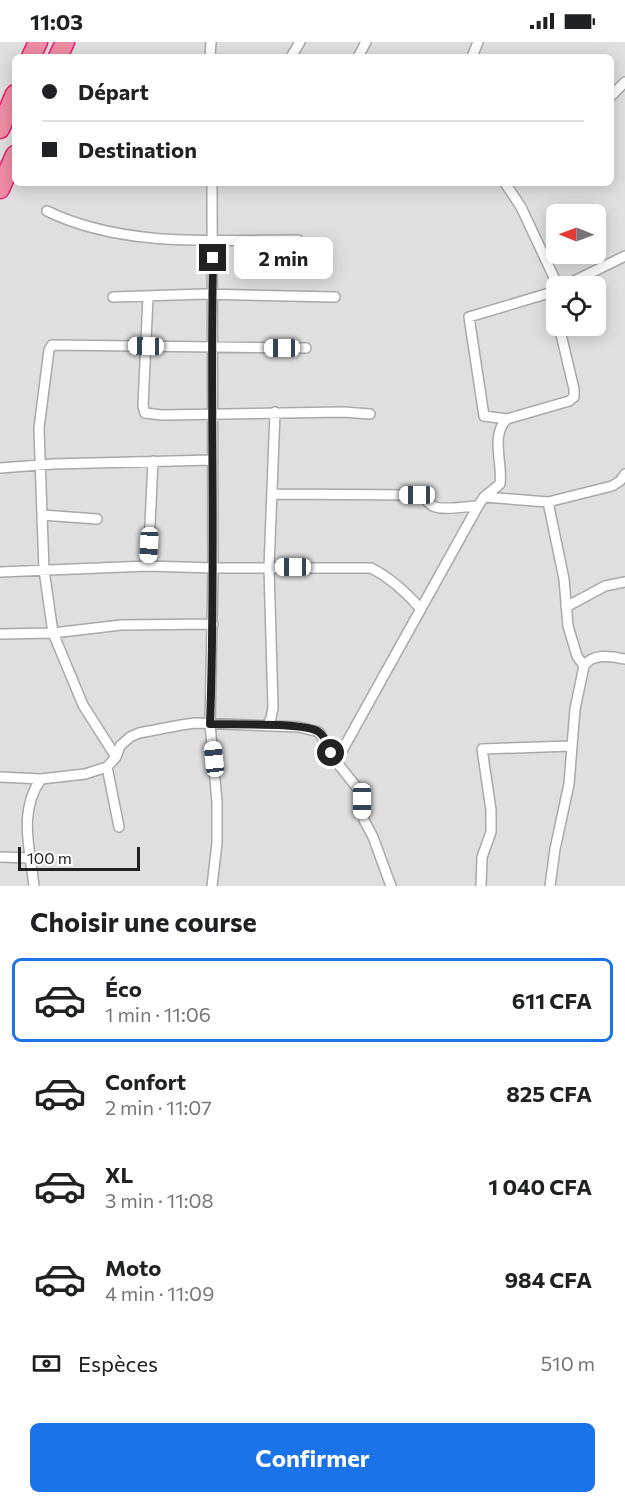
<!DOCTYPE html>
<html lang="fr">
<meta charset="utf-8">
<style>
body{margin:0;font-family:Commissioner,sans-serif;background:#f6f6f6;color:#202124;height:100vh;display:flex;flex-direction:column;font-size:22px;white-space:nowrap}
*{box-sizing:border-box;margin:0}
p{font-size:20px;color:#757577}
.icon{flex:none;width:33px;height:33px;fill:none;stroke:currentColor;stroke-width:2;stroke-linecap:round;stroke-linejoin:round}
.map{position:relative;height:844px;overflow:hidden}
.drawer{display:flex;flex-direction:column;background:#fff;flex:1}
.drawer>*{flex:none}
.guide{position:absolute;left:12px;top:12px;width:602px;height:132px;border-radius:9px;box-shadow:0 3px 15px #0003;display:grid;align-content:center;height:132px;padding:0 30px;background:#fff}
.needle{width:39px;rotate:271deg}
.tools{position:absolute;left:546px;top:162px;display:grid;gap:12px}
.tools a{display:grid;place-items:center;width:60px;height:60px;border-radius:9px;background:#fff;box-shadow:0 3px 15px #0003;font-size:30px}
.scale{position:absolute;left:18px;bottom:15px;width:122px;box-sizing:border-box;padding-left:6px;border:3px solid #222;border-top:0;font-size:16px;line-height:21px;white-space:nowrap;color:#222;-webkit-text-stroke:4px #fff;paint-order:stroke}
.end{position:absolute;width:27px;height:27px;margin:-14px;border:8px solid #222;background:#fff;box-shadow:0 0 0 3px #fff}
.from{border-radius:50%}
.bubble{position:absolute;height:42px;border-radius:9px;background:#fff;box-shadow:0 3px 15px #0003;font-size:20px;font-weight:700;line-height:42px;text-align:center}
.car{position:absolute;width:18px;height:36px;margin:-18px -9px;border-radius:8px;box-shadow:0 0 4px 2px #0007;background:linear-gradient(#fff 24%,#345 0 40%,#fff 0 76%,#345 0 86%,#fff 0)}
.guide b{display:flex;align-items:center;gap:21px;height:57px;font-size:22px}
.guide b+b{border-top:2px solid #e0e0e0}
.guide i{width:15px;height:15px;background:#202124}
ul{padding:0;list-style:none}
li{display:flex;align-items:center;gap:18px;height:84px;margin:0 12px 9px;padding:0 18px;border:3px solid transparent;border-radius:9px}
li div{flex:1}
li b{display:block;font-size:22px}
li em{font-style:normal;font-weight:700}
li.on{border-color:#1a73e8}
li>.icon{width:54px;height:54px;stroke-width:1.5}
h2{padding:0 30px;font-size:27px;line-height:72px}
.pay{display:flex;align-items:center;gap:15px;height:66px;padding:0 30px;font-size:22px}
.pay p{margin-inline-start:auto}
.primary-button{display:flex;gap:12px;margin-top:auto;padding:12px 30px}
.primary-button a{flex:1;height:69px;border-radius:9px;background:#1a73e8;color:#fff;font-size:24px;font-weight:700;line-height:69px;text-align:center}
.status{display:flex;justify-content:space-between;align-items:center;height:42px;padding:0 30px;background:#fff;direction:ltr}
.status svg{height:16px;fill:currentColor}
.map>svg:first-child{display:block}
.residential{fill:#e0dfdf;fill-rule:evenodd}
.lines{fill:none;stroke-linecap:round;stroke-linejoin:round}
.street-casing{stroke:#a9a9a9;stroke-width:12}
.highway-casing{stroke:#e81d70;stroke-width:21}
.street{stroke:#fff;stroke-width:9}
.highway{stroke:#ee8ca4;stroke-width:18}
.route{stroke:#222;stroke-width:8}
</style>
<div class="status"><b>11:03</b><svg viewBox="0 0 49 12"><path d="M0 12V9h3v3zM5 12V6h3v6zM10 12V3h3v9zM15 12V0h3v12zM26 1h20v11H26zM47 4h2v5h-2z"/></svg></div>
<div class="map">
<svg width="625" height="844" viewBox="0 0 625 844">
<rect width="100%" height="100%" fill="#f2eee8"/>
<path class="residential" d="M0 0H625V844H0ZM15 15H610V141H15ZM556 172H596V212H556ZM556 244H596V284H556Z"/>
<g class="lines">
<g class="street-casing">
<path id="street" d="M210 15 211 0
M291 15 300 0
M358 15 366 0
M472 15 478 0
M610 55 625 40
M505 141 521 165 558 244
M47 169C123 206 216 198 298 198
M564 244 625 214
M556 253 554 260 556 272
M113 255 204 252 335 255
M148 255 143 364 145 371 162 373 343 370 370 372
M507 377 484 374 469 275 556 249
M0 426 53 422 212 418
M272 452 417 453C426 456 426 460 433 464 441 469 468 464 478 464
M484 455 548 460 564 537 568 584 577 614 584 624
M548 460 612 444 620 439 625 432
M42 473 39 386 49 308 52 303 306 306
M97 477 42 473 44 528 53 591 83 663 116 715
M148 524 153 419
M0 530 148 524 213 526H371C391 536 405 549 420 566
M566 565 605 544 625 540
M0 592 53 591 121 583 213 582
M267 684 271 676 273 666 269 526 275 370
M335 718 343 707 478 464 484 455 500 442C503 421 490 393 507 377L569 359 574 355V347L559 284
M107 725 119 785
M0 735 41 737
M0 815 30 816
M34 844C30 808 18 769 41 737L85 732 107 725 116 715 120 704 130 695 139 691 181 683 195 681 299 685 319 690 335 718 358 747 362 759 364 778 373 795 391 844
M212 844 217 801V760L210 682 213 531 212 141
M481 844 482 815 491 790V768L482 707 571 704
M550 844 555 807 569 742 575 667 584 624C592 611 611 614 625 617"/>
</g>
<g class="highway-casing">
<path id="highway" d="M31 15 38 0
M58 15 65 0
M0 87 15 52
M0 147 15 113"/>
</g>
<use href="#street" class="street"/>
<use href="#highway" class="highway"/>
</g>
<g class="lines">
<path class="route" d="M213 216C210 372 216 527 210 682 230 683 305 680 319 690 325 694 328 704 331 711"/>
</g>
</svg>
<div class="tools">
<a><svg class="needle" viewBox="-14 -14 28 28"><path d="M0-13l5 13h-10z" fill="#e53935"/><path d="M0 13l5-13h-10z" fill="#757577"/></svg></a>
<a><svg class="icon" aria-label="locate" viewBox="0 0 24 24"><circle cx="12" cy="12" r="6"/><path d="M12 2v4M12 18v4M2 12h4M18 12h4"/></svg></a>
</div>
<div class="scale">100 m</div>
<i class="end from" style="left:331px;top:711px"></i>
<i class="end" style="left:213px;top:216px"></i>
<div class="bubble" style="left:234px;top:195px;width:99px">2 min</div>
<i class="car" style="left:146px;top:304px;rotate:271deg"></i>
<i class="car" style="left:282px;top:306px;rotate:270deg"></i>
<i class="car" style="left:417px;top:453px;rotate:270deg"></i>
<i class="car" style="left:149px;top:503px;rotate:183deg"></i>
<i class="car" style="left:293px;top:525px;rotate:270deg"></i>
<i class="car" style="left:214px;top:717px;rotate:354deg"></i>
<i class="car" style="left:362px;top:759px;rotate:180deg"></i>
<div class="guide">
<b><i class="from"></i>Départ</b>
<b><i></i>Destination</b>
</div>
</div>
<section class="drawer">
<h2>Choisir une course</h2>
<ul>
<li class="on"><svg class="icon" aria-label="car" viewBox="0 0 24 24"><path d="M5 17H2v-5l4-1 3-4h7l3 4 3 1v5h-3M9 17h6M6 11h13"/><circle cx="7" cy="17" r="2"/><circle cx="17" cy="17" r="2"/></svg><div><b>Éco</b><p>1 min · 11:06</p></div><em>611 CFA</em></li>
<li><svg class="icon" aria-label="car" viewBox="0 0 24 24"><path d="M5 17H2v-5l4-1 3-4h7l3 4 3 1v5h-3M9 17h6M6 11h13"/><circle cx="7" cy="17" r="2"/><circle cx="17" cy="17" r="2"/></svg><div><b>Confort</b><p>2 min · 11:07</p></div><em>825 CFA</em></li>
<li><svg class="icon" aria-label="car" viewBox="0 0 24 24"><path d="M5 17H2v-5l4-1 3-4h7l3 4 3 1v5h-3M9 17h6M6 11h13"/><circle cx="7" cy="17" r="2"/><circle cx="17" cy="17" r="2"/></svg><div><b>XL</b><p>3 min · 11:08</p></div><em>1 040 CFA</em></li>
<li><svg class="icon" aria-label="car" viewBox="0 0 24 24"><path d="M5 17H2v-5l4-1 3-4h7l3 4 3 1v5h-3M9 17h6M6 11h13"/><circle cx="7" cy="17" r="2"/><circle cx="17" cy="17" r="2"/></svg><div><b>Moto</b><p>4 min · 11:09</p></div><em>984 CFA</em></li>
</ul>
<div class="pay"><svg class="icon" aria-label="cash" viewBox="0 0 24 24"><path d="M3 7h18v10H3z"/><circle cx="12" cy="12" r="2"/></svg>Espèces<p>510 m</p></div>
<div class="primary-button"><a>Confirmer</a></div>
</section>
